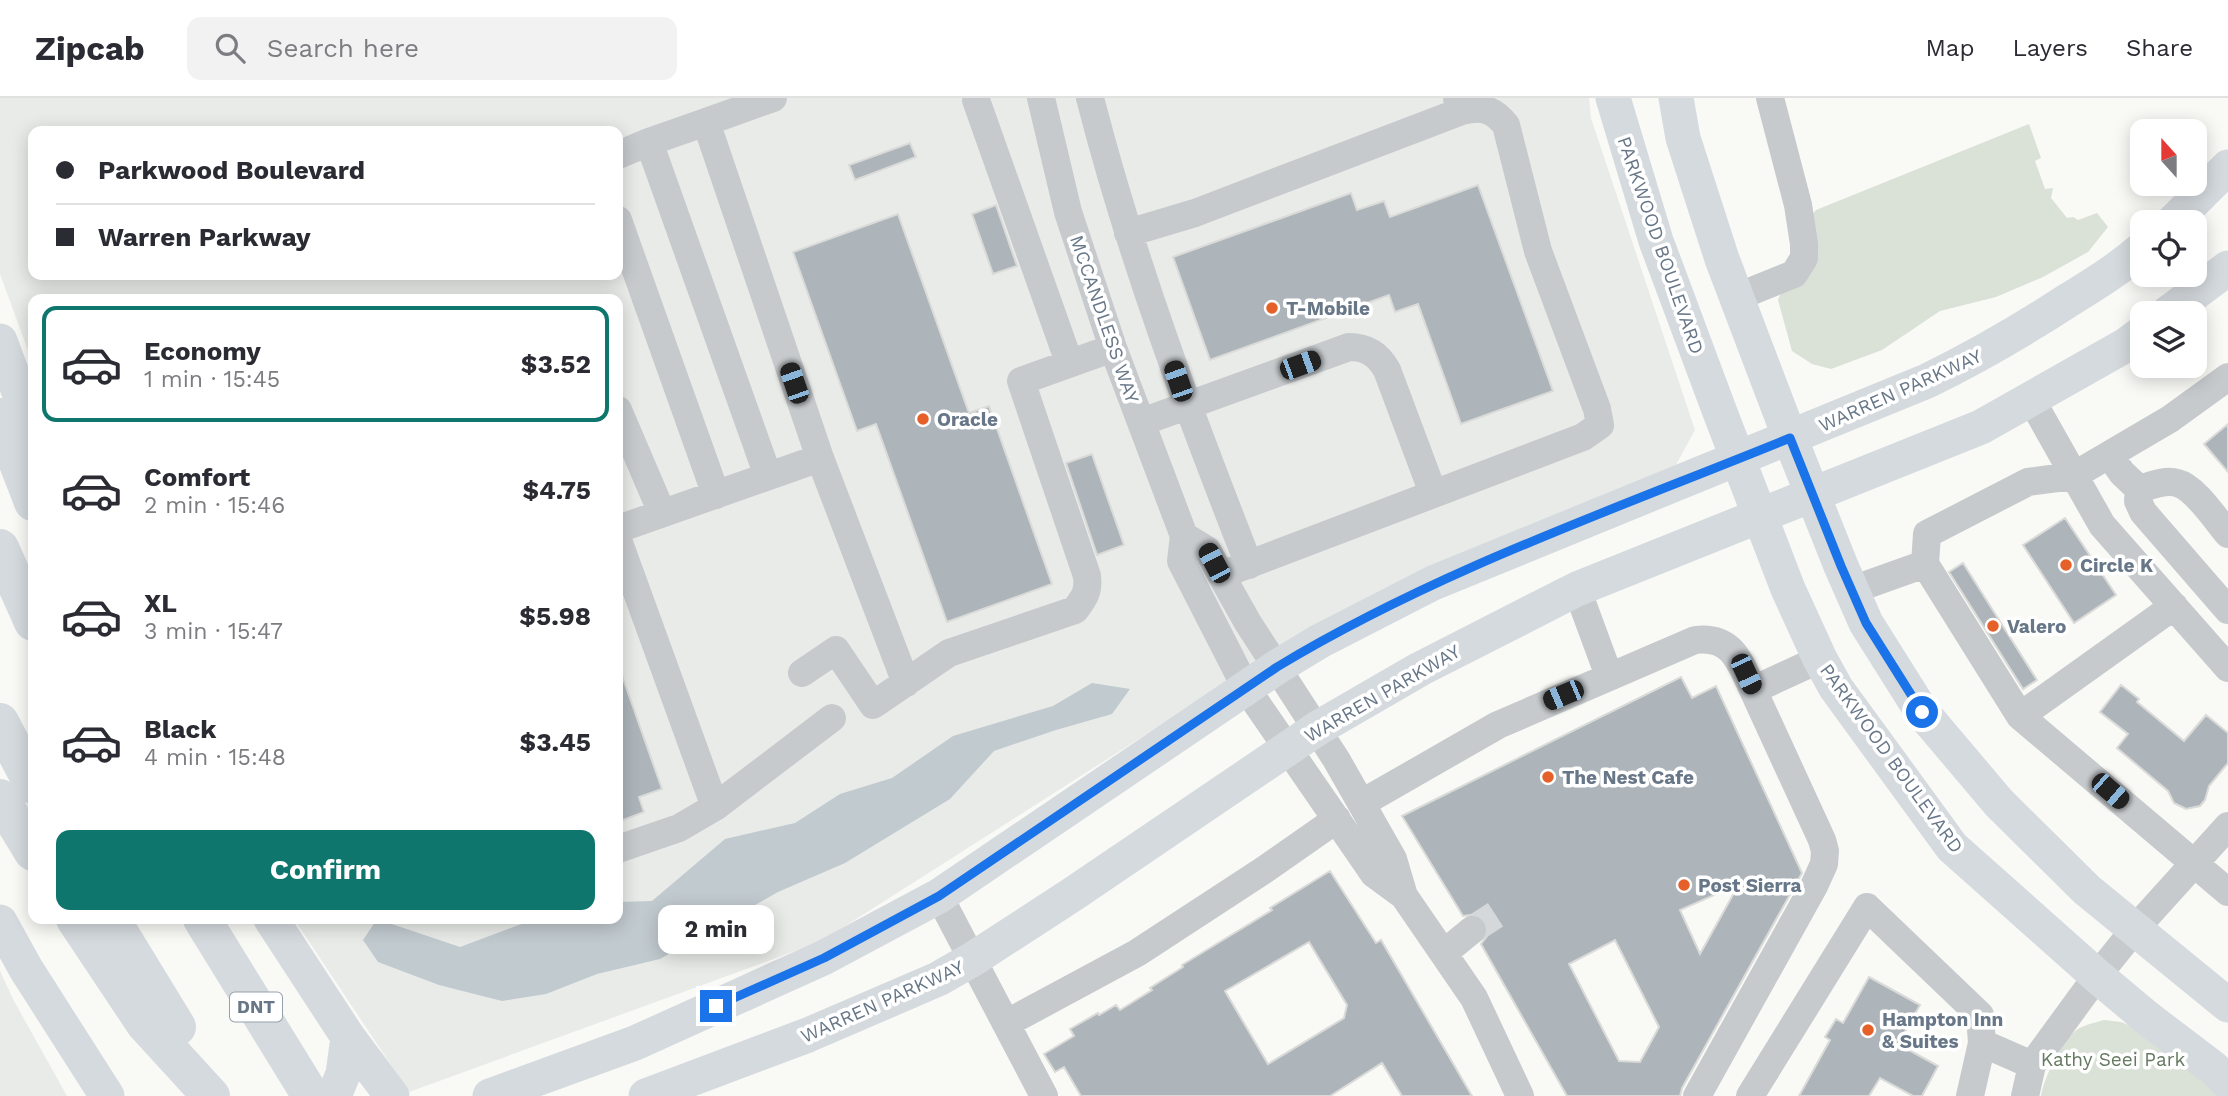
<!DOCTYPE html>
<meta charset="utf-8">
<style>
body{margin:0;font-family:"Work Sans",sans-serif;background:#f2f2f3;color:#2b2b33;height:100vh;display:flex;flex-direction:column;font-size:26px;white-space:nowrap}
*{box-sizing:border-box;margin:0}
p{font-size:23px;color:#7c7c81}
.icon{flex:none;width:38px;height:38px;fill:none;stroke:currentColor;stroke-width:2;stroke-linecap:round;stroke-linejoin:round}
.map{position:relative;flex:1;overflow:hidden}
.details{position:absolute;left:28px;top:196px;width:595px;height:630px;display:flex;flex-direction:column;background:#fff;border-radius:14px;box-shadow:0 4px 18px #0003}
.details>*{flex:none}
.guide{position:absolute;left:28px;top:28px;width:595px;height:154px;border-radius:14px;box-shadow:0 4px 18px #0003;display:grid;align-content:center;height:154px;padding:0 28px;background:#fff}
.needle{width:46px;rotate:339deg}
.buttons{position:absolute;left:2130px;top:21px;display:grid;gap:14px}
.buttons a{display:grid;place-items:center;width:77px;height:77px;border-radius:14px;background:#fff;box-shadow:0 4px 18px #0003;font-size:35px}
.end{position:absolute;width:32px;height:32px;margin:-16px;border:9px solid #1a73e8;background:#fff;box-shadow:0 0 0 4px #fff}
.from{border-radius:50%}
.bubble{position:absolute;height:49px;border-radius:14px;background:#fff;box-shadow:0 4px 18px #0003;font-size:23px;font-weight:700;line-height:49px;text-align:center}
.car{position:absolute;width:21px;height:42px;margin:-21px -10px;border-radius:9px;box-shadow:0 0 5px 2px #0007;background:linear-gradient(#222 24%,#8ab4d8 0 40%,#222 0 76%,#8ab4d8 0 86%,#222 0)}
.guide b{display:flex;align-items:center;gap:24px;height:66px;font-size:26px}
.guide b+b{border-top:2px solid #e1e1e2}
.guide i{width:18px;height:18px;background:#2b2b33}
ul{padding:12px 0 0;list-style:none}
li{display:flex;align-items:center;gap:21px;height:116px;margin:0 14px 10px;padding:0 14px;border:4px solid transparent;border-radius:14px}
li div{flex:1}
li b{display:block;font-size:26px}
li em{font-style:normal;font-weight:700}
li.on{border-color:#0f766e}
li>.icon{width:63px;height:63px;stroke-width:1.5}
.primary-button{display:flex;gap:14px;margin-top:auto;padding:14px 28px}
.primary-button a{flex:1;height:80px;border-radius:14px;background:#0f766e;color:#fff;font-size:28px;font-weight:700;line-height:80px;text-align:center}
header{display:flex;align-items:center;gap:42px;box-sizing:border-box;height:98px;padding:0 35px;background:#fff;border-bottom:2px solid #e1e1e2}
header strong{font-size:33px}
nav{display:flex;gap:38px;margin-inline-start:auto;font-size:24px}
.search{width:490px;height:63px;background:#f2f2f3;display:flex;align-items:center;gap:18px;box-sizing:border-box;padding:0 24px;border-radius:14px;color:#7c7c81;font-size:26px}
.map>svg:first-child{display:block}
.built{fill:#e9ebe9;fill-rule:evenodd}
.green{fill:#dae1d7}
.water{fill:#c1cacf}
.building{fill:#adb5bb;stroke:#dadbd8;stroke-width:2;fill-rule:evenodd}
.lines{fill:none;stroke-linecap:round;stroke-linejoin:round}
.minor-tunnel{stroke:#d4d8da;stroke-width:28;stroke-dasharray:28 14;stroke-linecap:butt}
.minor{stroke:#c6cacd;stroke-width:28}
.major{stroke:#d5dade;stroke-width:35}
.highway{stroke:#d5dade;stroke-width:38}
.route{stroke:#1a73e8;stroke-width:9}
.poi-dot{fill:#e66129;stroke:#fff;stroke-width:2.5}
.labels{text-anchor:middle;stroke-width:7;stroke-linejoin:round;paint-order:stroke}
.shield{fill:#fff;stroke:#95a0ac;stroke-width:2}
.shield-label{font-size:18px;font-weight:bold;fill:#677788}
.street-label{font-size:19px;fill:#677788;stroke:#fff}
.poi-label{font-size:19px;font-weight:bold;fill:#677788;stroke:#fff;text-anchor:start}
.park-label{font-size:19px;fill:#667a62;stroke:#fff}
</style>
<header>
<strong>Zipcab</strong>
<div class="search"><svg class="icon" aria-label="search" viewBox="0 0 24 24"><circle cx="10" cy="10" r="6"/><path d="M15 15l6 6"/></svg>Search here</div>
<nav><a>Map</a><a>Layers</a><a>Share</a></nav>
</header>
<div class="map">
<svg width="2228" height="998" viewBox="0 0 2228 998">
<rect width="100%" height="100%" fill="#f9f9f6"/>
<path class="built" d="M0 0H1589L1591 20 1695 332 1673 372 1211 595 820 844 409 994 294 821H618V201H33V266L0 176ZM33 33H618V177H33Z
M0 873 14 903 67 998H0Z"/>
<path class="green" d="M2029 26 2041 60 2035 63 2045 91 2053 90 2051 100 2067 120 2073 119 2078 122 2097 115 2108 129 2088 154 2043 179 1996 199 1940 213 1882 252 1831 271 1812 266 1792 253 1778 202 1812 117 1816 112Z
M2104 922 2121 924 2136 930 2220 998H2041C2044 980 2060 947 2074 934 2082 927 2094 925 2104 922Z"/>
<path class="water" d="M1092 585 1130 591 1112 616 1056 632 994 653 950 701 845 765 778 794 660 861 597 876 546 896 502 903 439 887 378 864 363 842 377 821 460 849 535 821H618V804L652 803 725 741 795 725 840 696 892 680 953 638 1053 608Z"/>
<path class="building" d="M910 45 916 59 855 82 849 67Z
M1478 87 1553 293 1461 326 1418 206 1395 214 1389 197 1210 262 1173 159 1351 95 1357 112 1384 103 1390 119Z
M996 107 1017 168 993 176 972 116Z
M898 116 969 315 989 308 1052 486 947 524 876 326 857 333 793 154Z
M2228 326V374L2204 346Z
M1092 356 1124 447 1097 457 1066 365Z
M2065 420 2116 497 2074 525 2023 447Z
M1963 465 2037 582 2023 591 1949 474Z
M618 572H620L662 691 639 699 644 714 618 724Z
M1681 579 1692 600 1716 588 1802 775 1682 990 1680 998H1567L1481 846 1488 837V830L1485 822 1477 816 1463 818 1402 718ZM1739 786 1700 856 1680 812ZM1615 842 1659 929 1640 964 1619 963 1569 866Z
M2121 587 2139 601 2137 604 2184 643 2206 617 2228 635V665L2209 688 2205 702 2200 708 2186 711 2174 705 2168 693 2117 650 2128 636 2100 614Z
M1330 773 1376 845 1381 842 1472 998H1402L1382 965 1330 998H1081L1064 969 1055 974 1044 956 1074 938 1070 931 1098 915 1099 917 1116 907 1120 912 1152 892 1150 890 1183 869 1182 867 1272 812 1270 810ZM1309 844 1347 907 1344 920 1268 966 1225 893Z
M1869 879 1920 907 1898 946 1938 968 1922 998H1913L1880 980 1869 998H1799L1830 942 1825 939 1836 921 1843 925Z"/>
<g class="lines">
<path class="minor-tunnel" d="M1472 832 1503 812"/>
<path class="minor" d="M1041 0 1068 114 1113 250 1184 438 1181 463 1246 590 1374 776 1404 798
M1090 0C1131 160 1189 314 1249 467
M976 2 1069 264
M706 24 649 44 768 378
M618 57 649 44
M618 122 716 397
M1128 135 1195 115 1462 13
M1737 199 1794 176 1804 160V146L1798 107 1770 0
M2031 301 2102 427 2228 570
M618 312 662 415
M1142 324 1349 249C1367 249 1378 256 1387 272L1433 395
M2110 358 2122 375 2139 391 2138 403 2143 414 2228 512
M820 360 906 585
M2139 391C2150 388 2165 381 2177 385 2195 389 2216 422 2228 436
M618 431 820 360 706 24 773 0
M1184 438 1207 452 1248 525 1336 661 1393 761 1404 798 1474 900 1520 998
M618 442 715 709
M1925 466 2020 618 2228 794
M1221 477 1583 339 1600 327 1597 311 1538 153 1506 27C1493 11 1482 8 1462 13L1457 0
M1577 491 1609 578
M1852 492 1925 466 1927 436 2028 384 2073 378 2170 321 2228 279
M802 575 836 552 873 607 949 555 1075 512C1084 500 1089 494 1087 478L1021 283 1113 250
M2020 618 2174 508
M1362 705 1498 627 1695 542C1732 537 1740 564 1753 592L1820 561
M618 751 679 730 715 709 832 620
M939 798 1044 998
M1444 855 1472 832
M1007 925 1137 855 1264 772 1337 721
M1697 998 1814 788 1824 766 1825 753 1822 742 1753 592
M1750 998 1867 809 1980 917 1982 945 2032 967
M1970 998 1982 945
M2025 998 2032 967 2097 878 2134 832 2228 728"/>
<path class="major" d="M1613 0 1656 143 1721 317 1788 491 1820 561 1836 590 1952 749 2097 878 2146 919 2213 970 2228 984
M1676 0 1683 40 1722 161 1790 340 1841 468 1866 525 1922 614 1999 705 2087 792 2228 907
M2173 124 2228 69
M2168 215 2228 170
M0 243 33 332
M271 821 348 939 392 998
M0 824 26 871 107 998
M334 998 343 976 348 939
M490 998 635 945 823 860 939 798 1277 569 1320 543 1433 485 1927 283C1976 259 2021 233 2067 203 2093 187 2119 171 2142 151
M646 998 808 937 938 881 973 861 1073 796 1318 630 1420 571 1577 491 1981 329 2126 247 2142 235"/>
<path class="highway" d="M0 319 33 404
M0 450 33 524
M0 624 33 687
M0 700 33 754
M75 821 145 926 211 998
M111 821 177 929
M202 821 311 998"/>
</g>
<g class="lines">
<path class="route" d="M716 908 824 860 939 798 1277 569C1438 472 1616 411 1790 340L1841 468 1866 525 1922 614"/>
</g>
<g class="poi-dot">
<circle cx="1272" cy="210" r="7"/>
<circle cx="923" cy="321" r="7"/>
<circle cx="2066" cy="467" r="7"/>
<circle cx="1993" cy="528" r="7"/>
<circle cx="1548" cy="679" r="7"/>
<circle cx="1684" cy="787" r="7"/>
<circle cx="1868" cy="932" r="7"/>
</g>
<g class="labels">
<rect class="shield" x="230" y="894.5" width="52" height="29" rx="5"/>
<g class="shield-label">
<text x="256" y="915">DNT</text>
</g>
<g class="street-label">
<text transform="translate(1661 147) rotate(71)" y="7">PARKWOOD BOULEVARD</text>
<text transform="translate(1105 221) rotate(71)" y="7">MCCANDLESS WAY</text>
<text transform="translate(1900 292) rotate(-24)" y="7">WARREN PARKWAY</text>
<text transform="translate(1382 595) rotate(-30)" y="7">WARREN PARKWAY</text>
<text transform="translate(1892 660) rotate(54)" y="7">PARKWOOD BOULEVARD</text>
<text transform="translate(882 903) rotate(-24)" y="7">WARREN PARKWAY</text>
</g>
<g class="poi-label">
<text x="1286" y="217">T-Mobile</text>
<text x="937" y="328">Oracle</text>
<text x="2080" y="474">Circle K</text>
<text x="2007" y="535">Valero</text>
<text x="1562" y="686">The Nest Cafe</text>
<text x="1698" y="794">Post Sierra</text>
<text x="1882" y="928">Hampton Inn<tspan x="1882" dy="22">&amp; Suites</tspan></text>
</g>
<g class="park-label">
<text x="2113" y="968">Kathy Seei Park</text>
</g>
</g>
</svg>
<div class="buttons">
<a><svg class="needle" viewBox="-14 -14 28 28"><path d="M0-13l5 13h-10z" fill="#e53935"/><path d="M0 13l5-13h-10z" fill="#7c7c81"/></svg></a>
<a><svg class="icon" aria-label="locate" viewBox="0 0 24 24"><circle cx="12" cy="12" r="6"/><path d="M12 2v4M12 18v4M2 12h4M18 12h4"/></svg></a>
<a><svg class="icon" aria-label="layers" viewBox="0 0 24 24"><path d="M12 4l9 5-9 5-9-5zM3 14l9 5 9-5"/></svg></a>
</div>
<i class="end from" style="left:1922px;top:614px"></i>
<i class="end" style="left:716px;top:908px"></i>
<div class="bubble" style="left:658px;top:807px;width:116px">2 min</div>
<i class="car" style="left:1300px;top:267px;rotate:70deg"></i>
<i class="car" style="left:1178px;top:283px;rotate:341deg"></i>
<i class="car" style="left:794px;top:285px;rotate:341deg"></i>
<i class="car" style="left:1214px;top:465px;rotate:332deg"></i>
<i class="car" style="left:1746px;top:576px;rotate:155deg"></i>
<i class="car" style="left:1563px;top:597px;rotate:247deg"></i>
<i class="car" style="left:2110px;top:693px;rotate:131deg"></i>
<div class="guide">
<b><i class="from"></i>Parkwood Boulevard</b>
<b><i></i>Warren Parkway</b>
</div>
<section class="details">
<ul>
<li class="on"><svg class="icon" aria-label="car" viewBox="0 0 24 24"><path d="M5 17H2v-5l4-1 3-4h7l3 4 3 1v5h-3M9 17h6M6 11h13"/><circle cx="7" cy="17" r="2"/><circle cx="17" cy="17" r="2"/></svg><div><b>Economy</b><p>1 min · 15:45</p></div><em>$3.52</em></li>
<li><svg class="icon" aria-label="car" viewBox="0 0 24 24"><path d="M5 17H2v-5l4-1 3-4h7l3 4 3 1v5h-3M9 17h6M6 11h13"/><circle cx="7" cy="17" r="2"/><circle cx="17" cy="17" r="2"/></svg><div><b>Comfort</b><p>2 min · 15:46</p></div><em>$4.75</em></li>
<li><svg class="icon" aria-label="car" viewBox="0 0 24 24"><path d="M5 17H2v-5l4-1 3-4h7l3 4 3 1v5h-3M9 17h6M6 11h13"/><circle cx="7" cy="17" r="2"/><circle cx="17" cy="17" r="2"/></svg><div><b>XL</b><p>3 min · 15:47</p></div><em>$5.98</em></li>
<li><svg class="icon" aria-label="car" viewBox="0 0 24 24"><path d="M5 17H2v-5l4-1 3-4h7l3 4 3 1v5h-3M9 17h6M6 11h13"/><circle cx="7" cy="17" r="2"/><circle cx="17" cy="17" r="2"/></svg><div><b>Black</b><p>4 min · 15:48</p></div><em>$3.45</em></li>
</ul>
<div class="primary-button"><a>Confirm</a></div>
</section>
</div>
